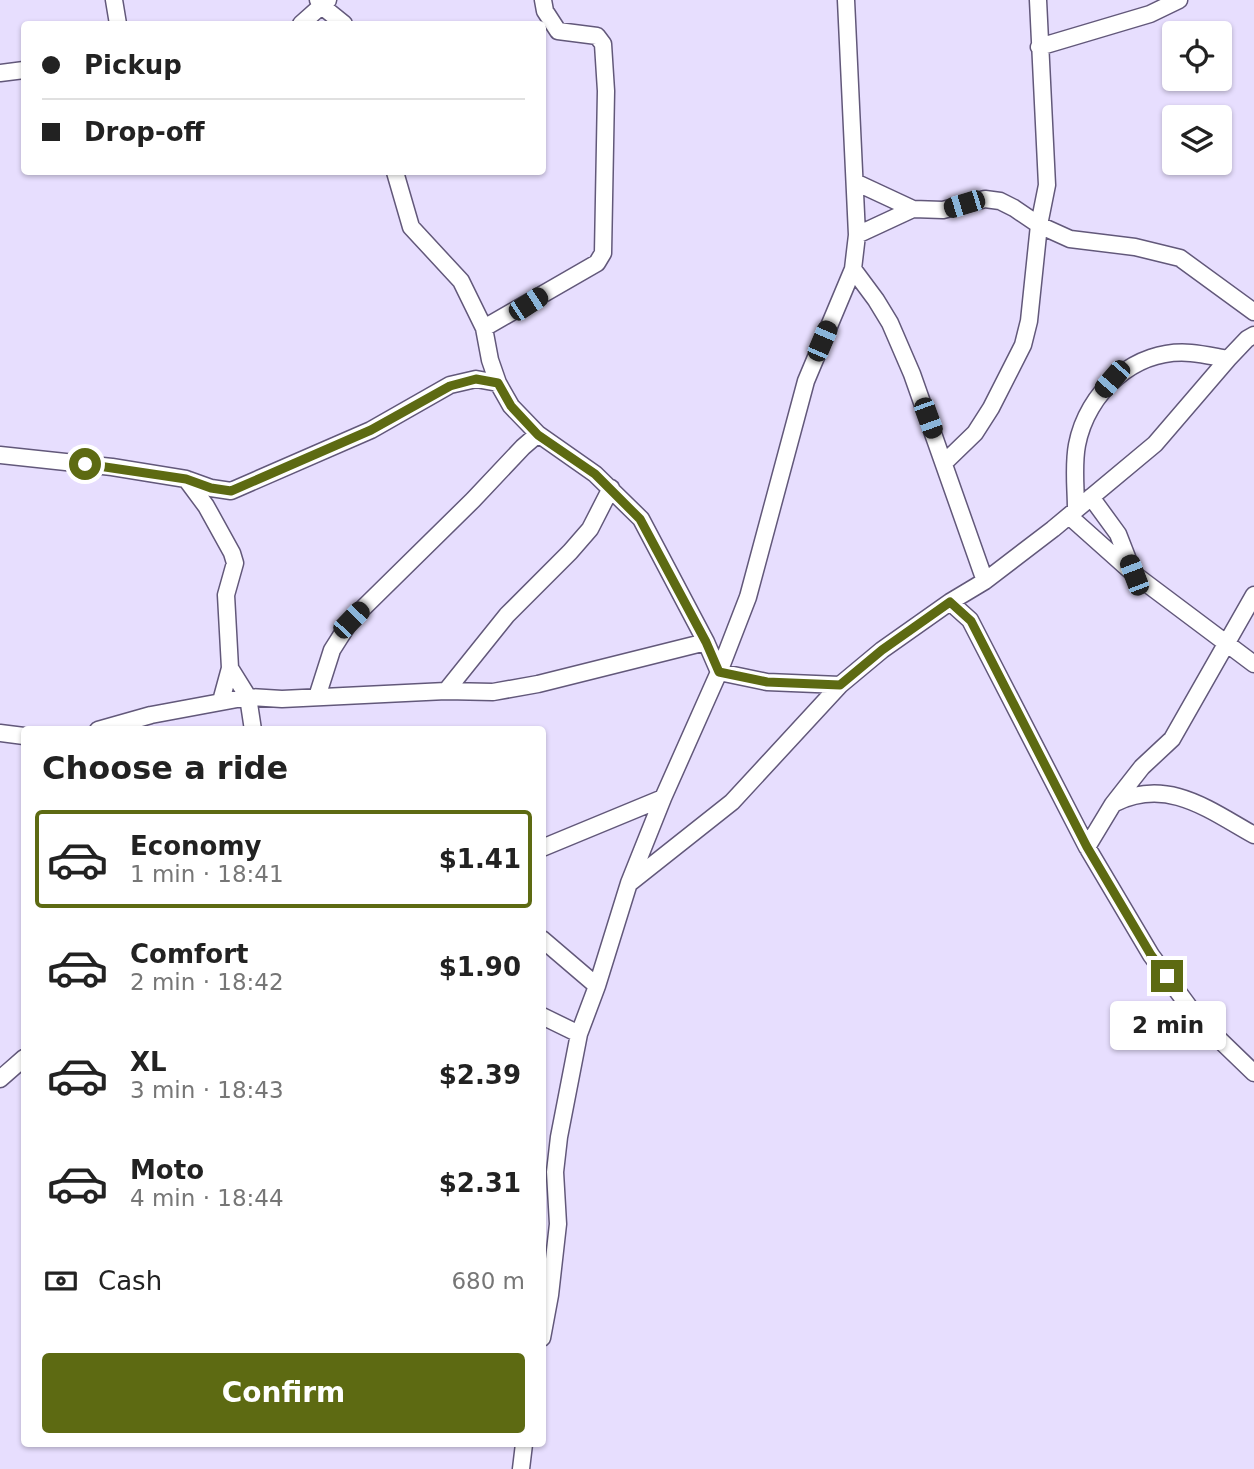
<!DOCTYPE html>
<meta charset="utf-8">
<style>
body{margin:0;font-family:"DejaVu Sans",sans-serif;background:#f2f2f2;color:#222;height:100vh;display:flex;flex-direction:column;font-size:26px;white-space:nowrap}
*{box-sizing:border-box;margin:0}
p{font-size:23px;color:#767676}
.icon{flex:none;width:38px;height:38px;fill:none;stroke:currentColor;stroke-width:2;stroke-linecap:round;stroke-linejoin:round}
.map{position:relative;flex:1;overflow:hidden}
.side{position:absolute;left:21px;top:726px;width:525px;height:721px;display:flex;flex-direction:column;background:#fff;border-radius:7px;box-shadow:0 2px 5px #0004}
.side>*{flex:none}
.hud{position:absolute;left:21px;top:21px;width:525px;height:154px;border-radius:7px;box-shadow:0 2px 5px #0004;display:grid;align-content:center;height:154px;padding:0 21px;background:#fff}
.controls{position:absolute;left:1162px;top:21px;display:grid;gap:14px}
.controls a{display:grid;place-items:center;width:70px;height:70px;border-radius:7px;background:#fff;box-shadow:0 2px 5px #0004;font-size:35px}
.end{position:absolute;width:32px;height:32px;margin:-16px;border:9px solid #5d6a12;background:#fff;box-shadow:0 0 0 4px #fff}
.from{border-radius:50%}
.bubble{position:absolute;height:49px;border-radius:7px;background:#fff;box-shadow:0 2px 5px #0004;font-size:23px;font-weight:600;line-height:49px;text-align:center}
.car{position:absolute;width:21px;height:42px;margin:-21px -10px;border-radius:9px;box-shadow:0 0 5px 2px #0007;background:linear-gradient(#222 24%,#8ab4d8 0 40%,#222 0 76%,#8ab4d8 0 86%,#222 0)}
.hud b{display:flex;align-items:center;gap:24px;height:66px;font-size:26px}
.hud b+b{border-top:2px solid #e0e0e0}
.hud i{width:18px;height:18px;background:#222}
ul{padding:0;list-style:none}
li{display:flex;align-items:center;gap:21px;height:98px;margin:0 14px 10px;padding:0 7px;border:4px solid transparent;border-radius:7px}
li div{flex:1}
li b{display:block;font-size:26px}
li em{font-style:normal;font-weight:600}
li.active{border-color:#5d6a12}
li>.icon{width:63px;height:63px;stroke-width:1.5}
h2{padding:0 21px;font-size:32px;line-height:84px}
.pay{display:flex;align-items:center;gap:18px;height:77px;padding:0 21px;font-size:26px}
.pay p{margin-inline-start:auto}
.cta{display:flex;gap:14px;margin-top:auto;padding:14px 21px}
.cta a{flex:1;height:80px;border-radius:7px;background:#5d6a12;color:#fff;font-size:28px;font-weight:600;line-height:80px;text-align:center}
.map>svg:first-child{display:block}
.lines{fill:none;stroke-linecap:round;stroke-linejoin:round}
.minor-casing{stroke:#62587a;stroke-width:19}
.minor{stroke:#fff;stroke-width:16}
.route{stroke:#5d6a12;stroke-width:9}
</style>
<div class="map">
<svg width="1254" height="1469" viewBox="0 0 1254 1469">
<rect width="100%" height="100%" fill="#e7defe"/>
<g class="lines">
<g class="minor-casing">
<path id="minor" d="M114 0 118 24
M318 0 323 7 344 24
M301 24 328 0
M1039 47 1150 14 1179 0
M0 73 24 70
M395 172 411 227 461 281 484 328 490 360 498 383 511 406 538 434 595 474 641 519 706 642 719 672 767 682 840 685
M855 182 913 209 943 210 985 199 1000 201 1014 208 1039 225 1070 239 1135 247 1180 258 1254 312
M857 235 913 209
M853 269 876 300 890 323 912 374 985 581
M484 328 597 263 603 253 606 91 603 44 597 36 558 31 545 11 543 0
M0 455 112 467 186 479 211 488 231 491 371 430 450 385 476 379 498 383
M944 463 975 433 991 408 1023 345 1029 321 1039 225 1047 185 1038 0
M186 479 206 506 232 553 235 563 226 595 230 668 221 701
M1091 497 1118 534 1132 570
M1076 509C1076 489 1073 466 1077 445 1087 392 1135 348 1191 353 1203 354 1216 357 1228 359
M1069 516 1134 574 1254 664
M950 602 970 620 1087 847 1151 955 1198 1019 1254 1073
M230 668 248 697 253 730
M446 691 507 615 570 552 590 529 611 488
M317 697 332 650 351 620 473 500 523 447 538 434
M98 730 151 715 248 697 282 699 446 691 493 692 538 684 706 642
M0 733 24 736
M1115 803C1168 777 1209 810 1254 835
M1087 847 1113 804 1142 767 1172 739 1254 595
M542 848 663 798
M631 882 732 802 840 685 882 650 950 602 985 581 1053 529 1155 444 1228 359 1247 339 1254 335
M542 939 597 986
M542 1016 579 1034
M0 1079 24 1058
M542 1338 550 1295 558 1224 555 1172 559 1137 579 1034 597 986 629 883 663 798 719 672 748 597 806 381 853 269 857 235 846 0
M521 1469 524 1444"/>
</g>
<use href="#minor" class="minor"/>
</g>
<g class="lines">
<path class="route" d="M85 464 186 479 211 488 231 491 371 430 450 386 476 379 498 383 511 406 538 435 595 474 640 519 706 642 719 672 767 682 840 685 882 650 950 602 971 621 1087 847 1151 955 1167 976"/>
</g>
</svg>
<div class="controls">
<a><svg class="icon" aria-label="locate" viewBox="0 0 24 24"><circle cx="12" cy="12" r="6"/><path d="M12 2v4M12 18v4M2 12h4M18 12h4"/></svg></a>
<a><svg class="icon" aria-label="layers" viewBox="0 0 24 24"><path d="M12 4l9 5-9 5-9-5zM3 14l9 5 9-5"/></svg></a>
</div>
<i class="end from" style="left:85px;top:464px"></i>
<i class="end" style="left:1167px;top:976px"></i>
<div class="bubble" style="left:1110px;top:1001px;width:116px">2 min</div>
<i class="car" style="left:964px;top:204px;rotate:253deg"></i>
<i class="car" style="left:528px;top:304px;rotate:57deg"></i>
<i class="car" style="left:822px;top:341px;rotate:23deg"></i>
<i class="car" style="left:1112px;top:379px;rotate:221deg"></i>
<i class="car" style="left:928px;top:418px;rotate:160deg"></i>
<i class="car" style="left:1134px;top:575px;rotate:339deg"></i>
<i class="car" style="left:351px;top:620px;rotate:44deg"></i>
<div class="hud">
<b><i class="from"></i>Pickup</b>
<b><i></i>Drop-off</b>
</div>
<section class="side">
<h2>Choose a ride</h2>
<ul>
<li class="active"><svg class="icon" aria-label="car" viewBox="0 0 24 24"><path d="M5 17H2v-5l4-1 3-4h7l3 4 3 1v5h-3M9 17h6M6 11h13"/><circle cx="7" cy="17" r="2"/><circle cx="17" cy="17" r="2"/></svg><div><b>Economy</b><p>1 min · 18:41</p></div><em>$1.41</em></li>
<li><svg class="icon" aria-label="car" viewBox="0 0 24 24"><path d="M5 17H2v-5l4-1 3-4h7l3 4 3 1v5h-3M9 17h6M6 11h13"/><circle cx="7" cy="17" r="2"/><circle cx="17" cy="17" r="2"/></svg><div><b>Comfort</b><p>2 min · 18:42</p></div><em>$1.90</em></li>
<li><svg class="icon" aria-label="car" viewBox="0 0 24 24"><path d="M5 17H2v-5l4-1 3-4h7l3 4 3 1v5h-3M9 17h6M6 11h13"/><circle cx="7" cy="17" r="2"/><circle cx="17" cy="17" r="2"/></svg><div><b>XL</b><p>3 min · 18:43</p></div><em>$2.39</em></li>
<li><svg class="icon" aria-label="car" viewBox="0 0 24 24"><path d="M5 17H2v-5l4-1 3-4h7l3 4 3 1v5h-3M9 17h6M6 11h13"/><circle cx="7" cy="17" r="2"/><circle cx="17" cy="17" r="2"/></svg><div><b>Moto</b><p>4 min · 18:44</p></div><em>$2.31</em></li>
</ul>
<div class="pay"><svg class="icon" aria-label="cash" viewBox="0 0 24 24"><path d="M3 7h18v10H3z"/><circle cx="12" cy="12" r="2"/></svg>Cash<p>680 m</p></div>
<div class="cta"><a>Confirm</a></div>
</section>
</div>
